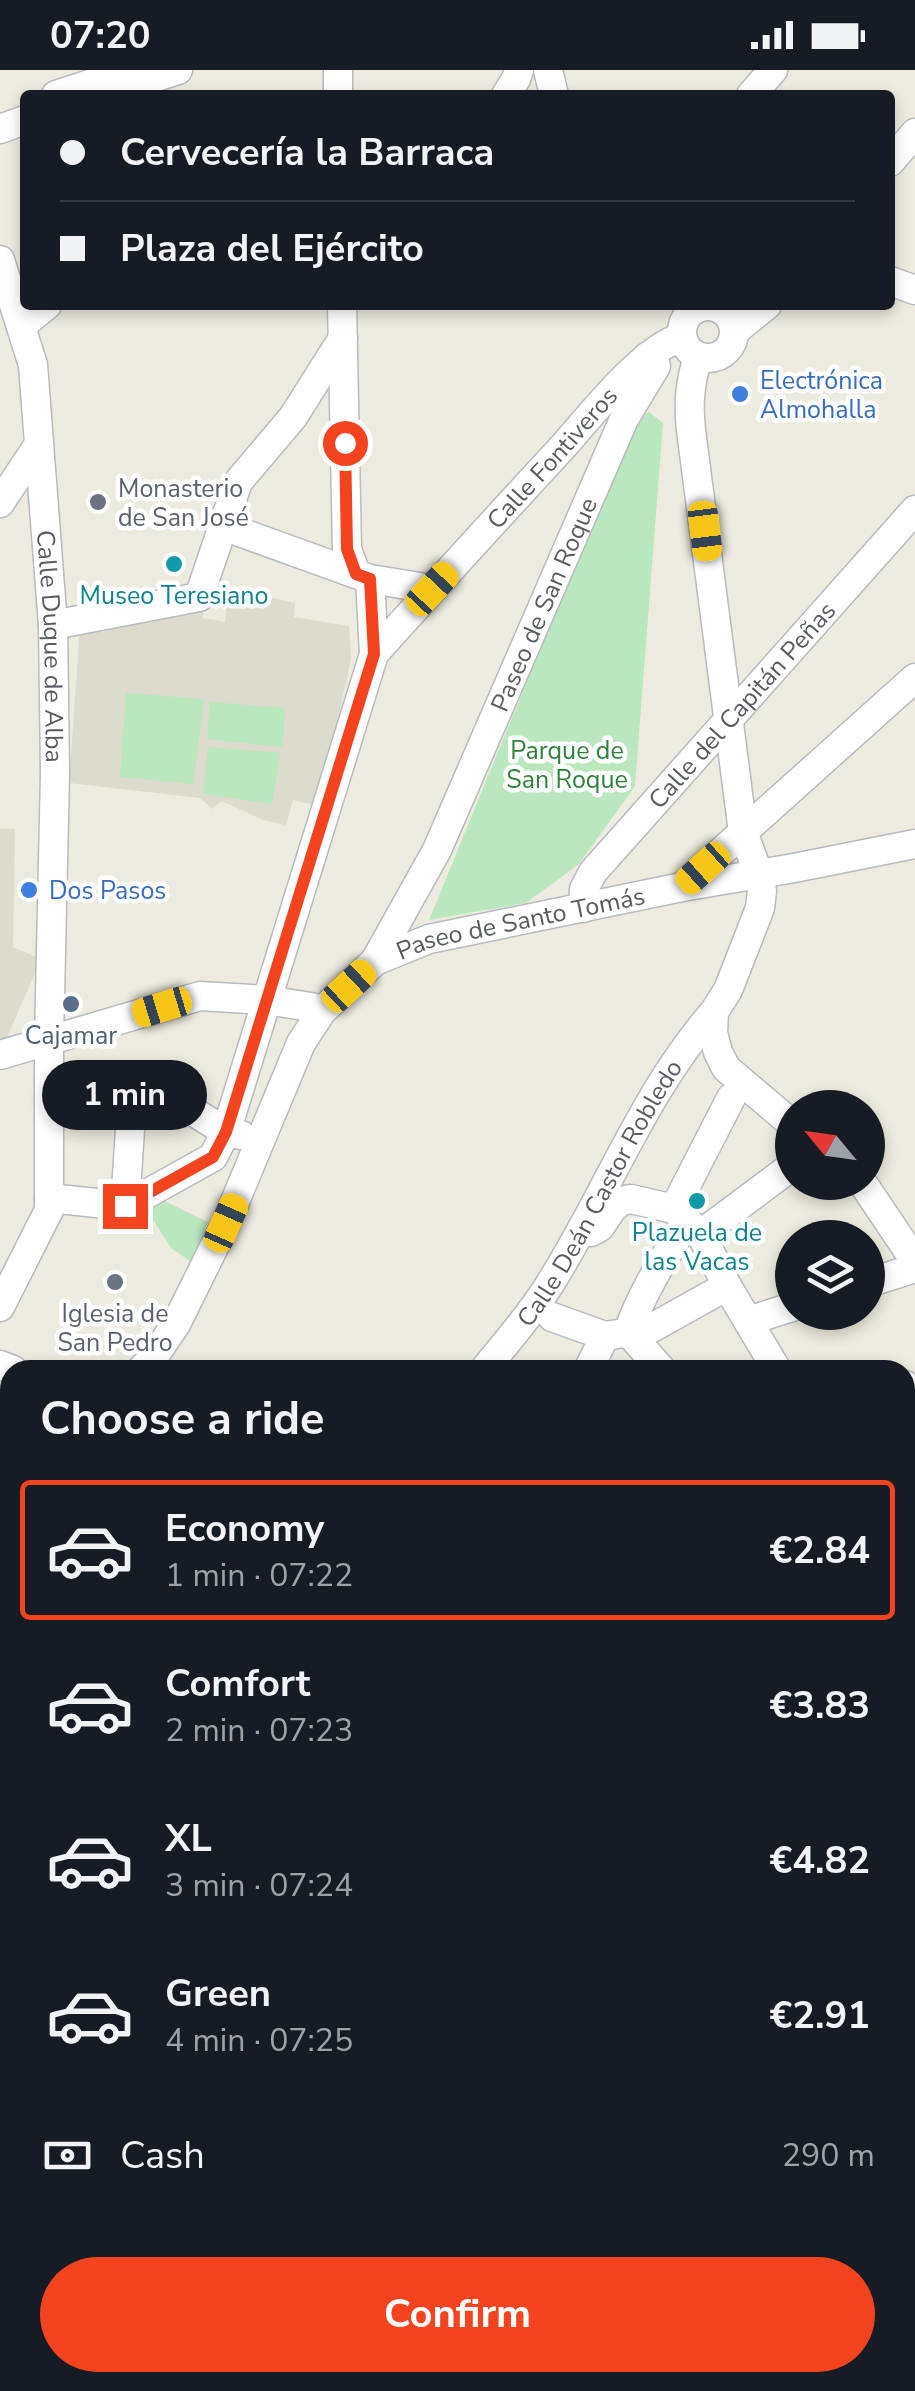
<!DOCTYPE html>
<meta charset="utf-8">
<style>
body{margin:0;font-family:"Nunito Sans",sans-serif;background:#242831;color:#f1f3f6;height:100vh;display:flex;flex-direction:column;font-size:38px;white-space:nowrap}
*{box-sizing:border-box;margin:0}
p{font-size:32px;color:#9ea1a6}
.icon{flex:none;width:55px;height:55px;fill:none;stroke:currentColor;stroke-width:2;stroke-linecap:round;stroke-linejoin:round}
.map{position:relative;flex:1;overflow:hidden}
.panel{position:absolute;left:0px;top:1290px;width:915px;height:1032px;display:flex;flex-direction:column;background:#171b24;border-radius:30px 30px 0 0;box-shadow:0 5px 15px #0003}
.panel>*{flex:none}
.guide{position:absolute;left:20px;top:20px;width:875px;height:220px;border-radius:10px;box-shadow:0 5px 15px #0003;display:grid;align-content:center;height:220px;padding:0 40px;background:#171b24}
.needle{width:65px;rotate:299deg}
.tools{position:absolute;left:775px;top:1020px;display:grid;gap:20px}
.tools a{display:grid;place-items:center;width:110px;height:110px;border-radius:50%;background:#171b24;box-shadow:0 5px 15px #0003;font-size:50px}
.end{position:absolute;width:45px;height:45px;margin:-22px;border:12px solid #f4441f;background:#fff;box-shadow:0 0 0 5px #fff}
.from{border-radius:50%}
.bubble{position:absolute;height:70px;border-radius:35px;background:#171b24;box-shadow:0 5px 15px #0003;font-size:32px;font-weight:700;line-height:70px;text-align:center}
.car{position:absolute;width:30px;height:60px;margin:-30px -15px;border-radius:12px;box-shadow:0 0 8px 2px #0007;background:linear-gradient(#f5c518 24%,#345 0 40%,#f5c518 0 76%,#345 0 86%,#f5c518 0)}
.guide b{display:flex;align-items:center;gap:35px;height:95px;font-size:38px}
.guide b+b{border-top:2px solid #363941}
.guide i{width:25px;height:25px;background:#f1f3f6}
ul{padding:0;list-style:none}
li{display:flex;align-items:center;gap:30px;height:140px;margin:0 20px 15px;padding:0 20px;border:5px solid transparent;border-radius:10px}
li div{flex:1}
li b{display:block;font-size:38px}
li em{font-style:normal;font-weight:700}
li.selected{border-color:#f4441f}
li>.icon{width:90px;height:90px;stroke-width:1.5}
h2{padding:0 40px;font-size:45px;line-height:120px}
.pay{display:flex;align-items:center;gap:25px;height:110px;padding:0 40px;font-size:38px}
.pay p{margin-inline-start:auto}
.primary-button{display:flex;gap:20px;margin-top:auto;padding:20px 40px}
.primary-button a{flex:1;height:115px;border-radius:60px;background:#f4441f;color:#fff;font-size:40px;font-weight:700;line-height:115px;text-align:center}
.status{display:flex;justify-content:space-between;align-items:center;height:70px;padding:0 50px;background:#171b24;direction:ltr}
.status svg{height:28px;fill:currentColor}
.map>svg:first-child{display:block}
.education{fill:#dcdbce}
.green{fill:#bae7be}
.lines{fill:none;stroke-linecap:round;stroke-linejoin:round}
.minor-tunnel{stroke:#c8c7c0;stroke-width:28;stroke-dasharray:28 14;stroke-linecap:butt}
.minor-casing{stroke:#b8bac0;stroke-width:31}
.minor{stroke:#fff;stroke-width:28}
.route{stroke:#f4441f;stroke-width:12}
.shop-dot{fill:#3f7fe0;stroke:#fff;stroke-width:4}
.worship-dot{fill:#6b7280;stroke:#fff;stroke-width:4}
.culture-dot{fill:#0f9aa8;stroke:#fff;stroke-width:4}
.service-dot{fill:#5c6f8a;stroke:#fff;stroke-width:4}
.labels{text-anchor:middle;stroke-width:9;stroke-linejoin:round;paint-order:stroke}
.shop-label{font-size:25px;fill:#366cbe;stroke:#fff;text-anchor:start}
.street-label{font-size:25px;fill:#585c62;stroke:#fff}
.worship-label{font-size:25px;fill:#5b616d;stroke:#fff;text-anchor:start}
.culture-label{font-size:25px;fill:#0d838f;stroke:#fff}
.park-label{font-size:25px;fill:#2e833b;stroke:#fff}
.service-label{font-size:25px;fill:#4e5e75;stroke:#fff}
</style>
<div class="status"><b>07:20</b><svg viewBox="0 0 49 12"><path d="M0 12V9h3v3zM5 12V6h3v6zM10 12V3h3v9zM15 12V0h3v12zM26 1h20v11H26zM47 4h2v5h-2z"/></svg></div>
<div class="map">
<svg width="915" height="2321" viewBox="0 0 915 2321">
<rect width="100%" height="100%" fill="#edebdf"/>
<path class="education" d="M228 517 295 533 294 547 349 556 351 589 319 736 293 730 286 755 263 750 222 731 212 739 200 728 69 713 80 557 203 542V548L225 552Z
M0 759H15L13 877 41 889 6 970 0 972Z"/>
<path class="green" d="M649 342 663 353 635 716 579 794 526 833 429 850 635 348Z
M126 623 204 629 193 714 120 707Z
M210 632 285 638 283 677 207 669Z
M208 677 280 683 272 734 203 724Z
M160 1129 208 1152 191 1192 171 1178 145 1137Z"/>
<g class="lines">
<path class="minor-tunnel" d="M0 1448 10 1440"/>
<g class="minor-casing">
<g id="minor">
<path d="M338 0V25"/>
<path d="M548 0 554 25"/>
<path d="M113 21 178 0"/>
<path d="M56 25 133 0"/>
<path d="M506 25 516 9 519 0"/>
<path d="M751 25 773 0"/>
<path d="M0 59 25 50"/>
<path d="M890 92 915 63"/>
<path id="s1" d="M0 190 33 295 53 555 55 703 49 970V1140L0 1237"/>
<path d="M890 211 915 220"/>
<path d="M342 235 347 479 356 504 370 509 432 519"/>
<circle cx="708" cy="262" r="26"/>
<path d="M21 256 47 235"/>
<path d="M736 260 767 235"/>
<path d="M343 268 293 347 238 412 223 456 356 504"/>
<path d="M698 287C690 312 688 333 691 360L743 762 759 805 762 821 760 838 728 920 714 942 713 963 718 982 726 998 792 1054"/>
<path d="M0 433 39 374"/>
<path d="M53 555 199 527 223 456"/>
<path id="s2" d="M374 584C435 516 497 448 559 381 589 348 640 281 681 267"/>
<path d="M683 816 915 608"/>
<path id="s3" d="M583 838 584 819 593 802 915 440"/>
<path id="s4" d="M375 891 437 780 624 349 656 296 647 287"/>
<path d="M0 985 200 926 266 930 311 937 322 941"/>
<path d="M862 1112 915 1191"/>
<path d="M49 1128 125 1136 213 1087 226 1062 374 584 370 509"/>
<path d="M125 1136 132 1029 159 1020 226 1062 241 1065"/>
<path d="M674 1139 731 1028"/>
<path d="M591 1162 600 1157 612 1139 621 1131 631 1129 674 1139 701 1164 727 1216"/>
<path d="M701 1164 792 1096"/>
<path d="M868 1213 915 1198"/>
<path d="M552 1247 605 1266 650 1259 727 1216 777 1300"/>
<path d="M748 1251 792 1237"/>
<path d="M0 1295 13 1300"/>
<path id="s5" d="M141 1300 153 1288 176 1254 226 1153 301 973 322 941 375 891 429 869 682 817 794 798 915 774"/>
<path id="s6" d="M484 1300C505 1274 528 1248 546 1220 605 1129 642 1024 714 942"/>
<path d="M588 1300 605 1266"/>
<path d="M662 1300 628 1262C642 1222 665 1187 687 1151"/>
<path d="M905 1315 915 1336"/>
<path d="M0 1339 10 1327"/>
<path d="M905 1445 915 1483"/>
<path d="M0 1488 10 1486"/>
<path d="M905 1529 915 1527"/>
<path d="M0 1662C9 1680 7 1697 0 1715"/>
<path d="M905 1807 915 1818"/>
<path d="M905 1870 915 1860"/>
<path d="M0 1918 5 1903"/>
<path d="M0 2005 10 1998"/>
<path d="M905 2049 915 2054"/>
<path d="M905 2127 915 2104"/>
<path d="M0 2165 10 2175"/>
<path d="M559 2312 568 2321"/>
<path d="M890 2312 903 2321"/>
<path d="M133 2321 137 2312"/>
<path d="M252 2321 257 2312"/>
<path d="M384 2321 389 2312"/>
<path d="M522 2321 528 2312"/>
<path d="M816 2321 820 2312"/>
</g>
</g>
<use href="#minor" class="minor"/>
</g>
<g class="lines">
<path class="route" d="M125 1136 213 1087 226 1062 374 584 370 509 356 504 347 479 345 373"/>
</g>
<g class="shop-dot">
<circle cx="740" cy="324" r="10"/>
<circle cx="29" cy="820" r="10"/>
</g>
<g class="worship-dot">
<circle cx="98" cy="432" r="10"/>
<circle cx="115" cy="1212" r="10"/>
</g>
<g class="culture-dot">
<circle cx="174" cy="494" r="10"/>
<circle cx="697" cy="1131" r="10"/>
</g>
<circle class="service-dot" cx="71" cy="934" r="10"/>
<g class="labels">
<g class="shop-label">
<text x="760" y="319">Electrónica<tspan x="760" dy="29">Almohalla</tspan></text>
<text x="49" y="829">Dos Pasos</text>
</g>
<g class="street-label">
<text dy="9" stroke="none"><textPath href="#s2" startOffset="265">Calle Fontiveros</textPath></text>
<text dy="9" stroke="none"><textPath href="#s4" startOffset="395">Paseo de San Roque</textPath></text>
<text dy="9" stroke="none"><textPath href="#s1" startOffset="392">Calle Duque de Alba</textPath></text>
<text dy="9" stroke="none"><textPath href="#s3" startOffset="262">Calle del Capitán Peñas</textPath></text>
<text dy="9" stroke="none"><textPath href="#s5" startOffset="628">Paseo de Santo Tomás</textPath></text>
<text dy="9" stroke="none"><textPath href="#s6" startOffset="212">Calle Deán Castor Robledo</textPath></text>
</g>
<g class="worship-label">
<text x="118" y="427">Monasterio<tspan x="118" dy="29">de San José</tspan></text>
<text x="115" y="1252" text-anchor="middle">Iglesia de<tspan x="115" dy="29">San Pedro</tspan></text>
</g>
<g class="culture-label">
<text x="174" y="534">Museo Teresiano</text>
<text x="697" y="1171">Plazuela de<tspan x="697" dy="29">las Vacas</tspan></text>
</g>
<g class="park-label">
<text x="567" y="689">Parque de<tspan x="567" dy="29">San Roque</tspan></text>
</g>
<g class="service-label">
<text x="71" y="974">Cajamar</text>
</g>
</g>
</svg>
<div class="tools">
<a><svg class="needle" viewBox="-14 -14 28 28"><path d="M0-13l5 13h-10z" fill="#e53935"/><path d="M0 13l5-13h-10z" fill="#9ea1a6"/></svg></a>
<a><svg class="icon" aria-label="layers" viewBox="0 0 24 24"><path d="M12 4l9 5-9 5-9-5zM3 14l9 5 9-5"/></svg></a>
</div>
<i class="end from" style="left:345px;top:373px"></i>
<i class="end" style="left:125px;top:1136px"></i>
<div class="bubble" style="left:42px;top:990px;width:165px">1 min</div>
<i class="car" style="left:705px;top:461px;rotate:173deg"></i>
<i class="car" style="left:432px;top:519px;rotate:43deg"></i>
<i class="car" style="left:703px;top:798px;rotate:228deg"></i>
<i class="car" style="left:349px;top:916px;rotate:47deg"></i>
<i class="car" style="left:162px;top:937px;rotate:253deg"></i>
<i class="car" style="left:226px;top:1153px;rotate:24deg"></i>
<div class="guide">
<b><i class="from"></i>Cervecería la Barraca</b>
<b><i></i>Plaza del Ejército</b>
</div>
<section class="panel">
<h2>Choose a ride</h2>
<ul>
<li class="selected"><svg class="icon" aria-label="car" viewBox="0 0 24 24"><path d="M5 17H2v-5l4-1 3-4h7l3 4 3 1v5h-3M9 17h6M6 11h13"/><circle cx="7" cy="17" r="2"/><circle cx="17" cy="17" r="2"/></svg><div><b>Economy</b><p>1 min · 07:22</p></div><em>€2.84</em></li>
<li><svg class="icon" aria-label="car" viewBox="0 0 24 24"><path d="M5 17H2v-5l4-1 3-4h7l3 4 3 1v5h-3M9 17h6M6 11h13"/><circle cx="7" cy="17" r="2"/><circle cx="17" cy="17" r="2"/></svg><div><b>Comfort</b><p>2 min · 07:23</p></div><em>€3.83</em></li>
<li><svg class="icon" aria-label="car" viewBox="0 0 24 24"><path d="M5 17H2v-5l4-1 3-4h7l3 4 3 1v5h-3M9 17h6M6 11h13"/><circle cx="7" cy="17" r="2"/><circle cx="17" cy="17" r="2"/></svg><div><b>XL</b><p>3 min · 07:24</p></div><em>€4.82</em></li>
<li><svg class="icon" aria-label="car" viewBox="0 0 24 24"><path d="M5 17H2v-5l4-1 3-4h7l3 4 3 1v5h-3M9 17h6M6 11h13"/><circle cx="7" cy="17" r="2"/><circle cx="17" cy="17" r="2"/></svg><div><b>Green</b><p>4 min · 07:25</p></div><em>€2.91</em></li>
</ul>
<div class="pay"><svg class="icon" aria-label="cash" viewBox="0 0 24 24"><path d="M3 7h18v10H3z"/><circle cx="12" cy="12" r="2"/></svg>Cash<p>290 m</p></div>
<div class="primary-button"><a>Confirm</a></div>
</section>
</div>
